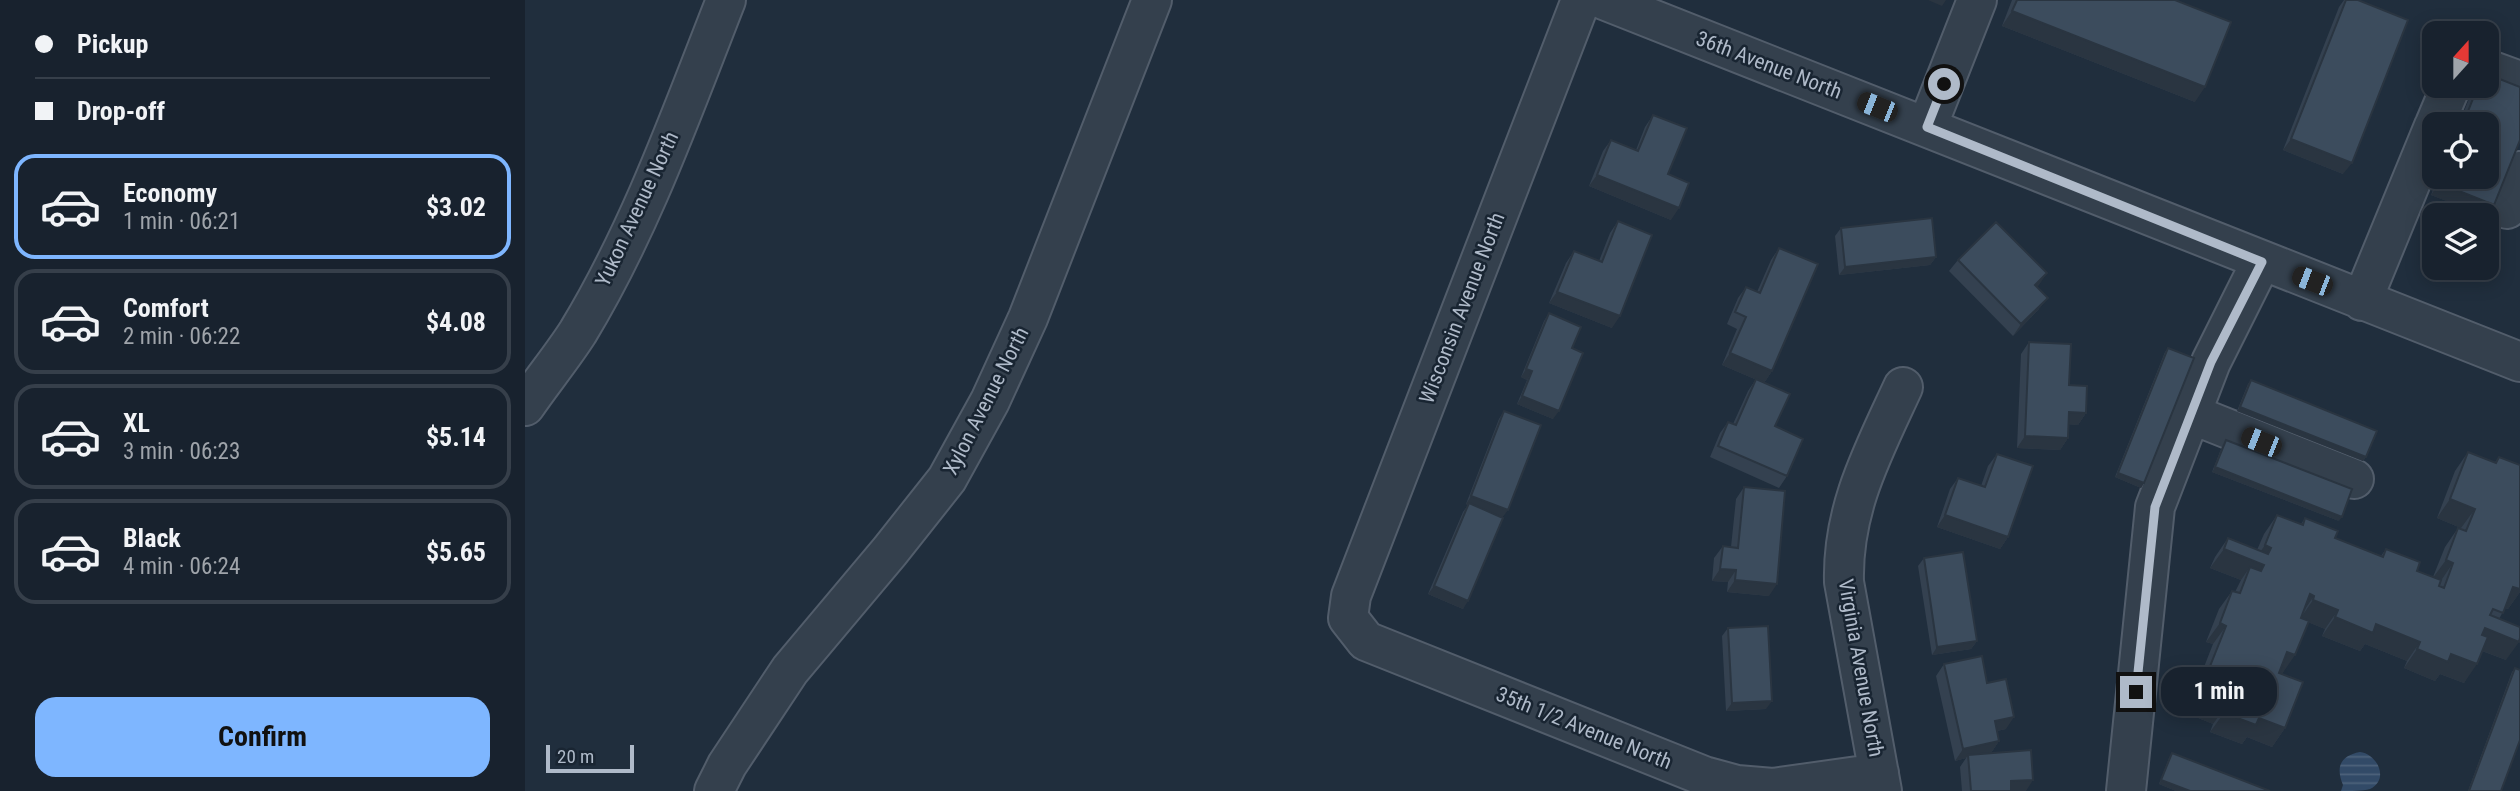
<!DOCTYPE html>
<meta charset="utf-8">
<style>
body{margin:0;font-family:"Roboto Condensed",sans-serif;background:#252f3a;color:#f1f3f6;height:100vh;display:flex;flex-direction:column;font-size:26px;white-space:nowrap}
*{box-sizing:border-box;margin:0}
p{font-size:23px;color:#9fa4aa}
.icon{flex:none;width:38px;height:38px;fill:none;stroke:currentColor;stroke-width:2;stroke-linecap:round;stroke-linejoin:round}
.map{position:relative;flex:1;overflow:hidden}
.drawer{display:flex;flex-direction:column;background:#18222e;width:525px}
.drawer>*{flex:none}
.banner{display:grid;align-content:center;height:154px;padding:0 35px;background:#18222e}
.needle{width:46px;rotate:21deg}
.tools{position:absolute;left:1897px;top:21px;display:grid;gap:14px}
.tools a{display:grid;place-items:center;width:77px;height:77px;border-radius:14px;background:#18222e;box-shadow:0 4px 18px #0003,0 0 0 2px #363f4a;font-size:35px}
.scale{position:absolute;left:21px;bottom:18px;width:88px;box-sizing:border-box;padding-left:7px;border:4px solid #afbac9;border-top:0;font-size:19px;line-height:24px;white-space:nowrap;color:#afbac9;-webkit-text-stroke:5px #192532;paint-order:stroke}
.end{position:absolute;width:32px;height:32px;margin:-16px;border:9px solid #afbac9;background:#111;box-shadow:0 0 0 4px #111}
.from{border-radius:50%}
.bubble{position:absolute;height:49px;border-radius:21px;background:#18222e;box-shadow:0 4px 18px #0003,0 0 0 2px #363f4a;font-size:23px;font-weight:700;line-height:49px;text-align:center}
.car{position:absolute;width:21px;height:42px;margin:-21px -10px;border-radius:9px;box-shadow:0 0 5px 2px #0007;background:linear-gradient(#222 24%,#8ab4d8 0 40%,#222 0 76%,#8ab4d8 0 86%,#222 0)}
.banner b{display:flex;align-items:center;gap:24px;height:66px;font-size:26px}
.banner b+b{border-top:2px solid #363f4a}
.banner i{width:18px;height:18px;background:#f1f3f6}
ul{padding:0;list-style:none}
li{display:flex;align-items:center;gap:21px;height:105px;margin:0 14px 10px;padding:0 21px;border:4px solid #363f4a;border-radius:21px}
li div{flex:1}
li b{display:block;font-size:26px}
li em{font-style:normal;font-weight:700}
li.current{border-color:#7eb6ff}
li>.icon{width:63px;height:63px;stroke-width:1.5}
.primary-button{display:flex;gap:14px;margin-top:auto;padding:14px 35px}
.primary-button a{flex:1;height:80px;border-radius:21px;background:#7eb6ff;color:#111;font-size:28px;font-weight:700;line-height:80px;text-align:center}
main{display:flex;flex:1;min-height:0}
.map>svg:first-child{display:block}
.water{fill:url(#water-rules)}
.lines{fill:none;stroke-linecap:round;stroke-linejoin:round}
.minor-casing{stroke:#525d6b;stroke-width:42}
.minor{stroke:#34404d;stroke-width:38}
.wall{fill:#344150}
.shaded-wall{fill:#2a3541}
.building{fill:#3c4c5d;stroke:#2a3541;stroke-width:2}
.route{stroke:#afbac9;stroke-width:9}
.labels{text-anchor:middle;stroke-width:5;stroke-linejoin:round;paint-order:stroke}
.street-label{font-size:21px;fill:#afbac9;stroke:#192532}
</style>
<main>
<section class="drawer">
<div class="banner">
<b><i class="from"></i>Pickup</b>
<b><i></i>Drop-off</b>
</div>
<ul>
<li class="current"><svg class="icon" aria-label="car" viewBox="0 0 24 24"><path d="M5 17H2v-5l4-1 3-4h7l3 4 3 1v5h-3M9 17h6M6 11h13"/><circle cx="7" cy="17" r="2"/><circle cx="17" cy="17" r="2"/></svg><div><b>Economy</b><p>1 min · 06:21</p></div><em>$3.02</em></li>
<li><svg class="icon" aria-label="car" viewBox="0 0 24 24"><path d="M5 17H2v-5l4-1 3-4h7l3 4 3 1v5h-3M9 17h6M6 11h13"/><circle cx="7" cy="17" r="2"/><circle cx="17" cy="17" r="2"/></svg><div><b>Comfort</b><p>2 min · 06:22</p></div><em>$4.08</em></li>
<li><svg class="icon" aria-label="car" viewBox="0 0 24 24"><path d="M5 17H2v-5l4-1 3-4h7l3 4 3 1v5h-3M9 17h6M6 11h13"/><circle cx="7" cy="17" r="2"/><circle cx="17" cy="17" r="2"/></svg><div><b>XL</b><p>3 min · 06:23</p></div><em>$5.14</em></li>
<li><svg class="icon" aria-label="car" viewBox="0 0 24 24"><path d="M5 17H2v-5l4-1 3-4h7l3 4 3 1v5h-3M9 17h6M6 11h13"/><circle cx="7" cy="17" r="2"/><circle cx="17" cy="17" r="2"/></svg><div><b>Black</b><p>4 min · 06:24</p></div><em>$5.65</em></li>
</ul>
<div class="primary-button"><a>Confirm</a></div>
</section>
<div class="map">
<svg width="1995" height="791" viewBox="0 0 1995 791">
<defs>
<pattern id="water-rules" width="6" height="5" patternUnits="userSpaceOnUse" patternTransform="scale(1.75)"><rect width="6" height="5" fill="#324a67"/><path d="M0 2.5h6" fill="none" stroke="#4d627b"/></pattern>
</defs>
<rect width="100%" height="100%" fill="#202e3d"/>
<path class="water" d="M1835 752C1852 754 1865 779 1845 789 1837 791 1825 791 1816 791L1818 785C1811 768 1814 756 1835 752Z"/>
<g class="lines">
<g class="minor-casing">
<path id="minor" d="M1056 0 826 596 823 618 841 641 1179 776 1212 785 1248 788 1354 773
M1079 0 1995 362
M1962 69 1995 81
M1910 124 1926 86
M1402 127 1452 0
M1982 209 1995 171
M1837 301 1909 126
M0 406C17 381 37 357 53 332 116 228 157 112 201 0
M1666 414 1829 479
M189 791 202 765 265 670 365 551 422 479 465 401 503 318 627 0
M1357 791 1319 582C1317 509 1348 452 1378 387
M1601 791 1630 507 1686 362 1736 262"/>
</g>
<use href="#minor" class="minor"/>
</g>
<path class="wall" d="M1487 0H1650L1670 102 1477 26Z
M1819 0H1833L1818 174 1758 150 1814 7Z
M1949 86H1962L1969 205 1962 216 1906 195 1913 177H1962V124H1934Z
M1128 115 1143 174 1146 220 1064 186 1078 151 1086 140 1111 150 1120 127Z
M1093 221 1087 328 1024 303 1041 263 1049 251 1074 261 1085 233Z
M1316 228 1411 257 1405 265 1314 275 1310 236Z
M1254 248 1247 371 1239 383 1197 365 1212 329 1202 324 1213 298 1221 287 1232 292 1246 260Z
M1433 260 1522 273 1511 287 1514 309 1488 336 1424 271Z
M1024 313 1047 348 1028 419 992 404 1002 380 996 377 1019 321Z
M1504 342 1544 385 1561 413 1553 425 1543 424V438L1535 450 1492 448 1496 354Z
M1643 348 1619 483 1616 488 1590 477 1640 352Z
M1231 379 1250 426 1262 476 1254 488 1185 457 1195 433 1203 422 1208 424 1223 391Z
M1726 380 1841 457 1838 461 1712 411 1723 384Z
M979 411 977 518 938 609 903 594 938 512 943 505 941 504 974 419Z
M1701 440 1814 521 1687 472 1698 444Z
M1943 452 1970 462 1974 457 1995 465V592L1983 609 1980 608 1974 619 1981 660 1957 651 1939 683 1915 674 1910 681 1879 668 1882 661 1840 644 1835 651 1797 636 1800 629 1783 622 1757 674 1760 728 1747 747 1722 737 1717 744 1685 732 1688 724 1661 713 1688 644 1681 642 1694 609 1707 591 1710 592 1716 580 1685 568 1690 557 1703 538 1732 550 1739 534 1752 515 1776 524 1780 518 1810 538 1856 556 1861 549 1892 571 1908 577 1920 547 1933 528 1936 529V528L1912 518 1930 471Z
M1472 454 1483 537 1475 549 1412 527 1425 489 1433 478 1456 486 1463 466Z
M1219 487 1244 596 1202 592 1203 582 1187 581 1189 558 1198 546 1206 547 1211 499Z
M1399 558 1452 641 1446 649 1407 655 1393 566Z
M1203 628 1241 709 1201 711 1197 636Z
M1419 664 1462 683 1481 729 1472 731 1474 741 1466 753 1461 754 1501 791H1437L1435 767 1441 758 1430 761 1411 676Z
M1990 668 1976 791H1943L1987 672Z
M1647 753 1745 791H1651L1634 784 1644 758Z"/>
<path class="shaded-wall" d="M1403 0H1421L1417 6Z
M1487 11 1680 87 1670 102 1477 26Z
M1766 139 1827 163 1818 174 1758 150Z
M1072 175 1154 208 1146 220 1064 186Z
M1914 183 1969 205 1962 216 1957 215 1906 195Z
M1411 257 1405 265 1314 275 1320 267Z
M1522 273 1514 285 1502 297 1510 285Z
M1032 292 1095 316 1087 328 1024 303Z
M1523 298 1514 309 1488 336 1496 324Z
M1205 353 1247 371 1239 383 1197 365Z
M1001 369 1007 371 1002 380 996 377Z
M997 396 1034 411 1028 419 992 404Z
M1715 407 1841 457 1838 461 1712 411Z
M1544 412 1561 413 1553 425 1536 424Z
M1500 436 1543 438 1535 450 1492 448Z
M1690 467 1817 517 1814 521 1687 472Z
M1593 473 1619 483 1616 488 1590 477Z
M946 496 983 510 977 518 941 504Z
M1925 499 1950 509 1936 528 1912 518Z
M1420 515 1483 537 1475 549 1412 527Z
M1740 545 1746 548 1735 564 1739 565 1726 584 1725 567 1716 580 1685 568 1699 549 1729 561Z
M1921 560 1928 563 1915 582 1907 579Z
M1195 569 1211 570 1203 582 1187 581Z
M1210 580 1252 584 1244 596 1202 592Z
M909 586 943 601 938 609 903 594Z
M1988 587 1995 589V592L1983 609 1975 606Z
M1785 594 1789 596 1776 615Z
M1788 600 1813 610 1800 629 1775 619Z
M1810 617 1851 624 1895 642 1882 661 1840 644 1835 651 1797 636Z
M1695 623 1701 626 1688 644 1681 642Z
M1960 628 1994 642 1981 660 1947 647Z
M1452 641 1446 649 1407 655 1412 647Z
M1892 649 1926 654 1952 664 1939 683 1915 674 1910 681 1879 668Z
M1762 652 1770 655 1757 674 1749 671Z
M1674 694 1702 705 1688 724 1661 713Z
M1247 701 1241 709 1201 711 1207 703Z
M1699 713 1734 718 1760 728 1747 747 1722 737 1717 744 1685 732Z
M1489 717 1481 729 1462 733 1470 721Z
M1474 741 1466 753 1443 758V755L1441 758 1430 761 1438 749Z
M1508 780 1501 791H1479L1486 781Z
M1636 780 1665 791H1651L1634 784Z"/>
<path class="building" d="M1492 0H1650L1706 22 1680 87 1487 11Z
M1821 0H1833L1883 20 1827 163 1766 139Z
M1962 74 1995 87V140L1969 205 1914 183 1917 177H1962V124H1938L1953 86H1962Z
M1128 115 1162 128 1143 174 1164 183 1154 208 1072 175 1086 140 1113 151Z
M1407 218 1411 257 1320 267 1316 228Z
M1093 221 1127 235 1095 316 1032 292 1049 251 1077 262Z
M1471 222 1522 273 1510 285 1523 298 1496 324 1433 260Z
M1254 248 1293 264 1247 371 1205 353 1221 317 1210 312 1221 287 1235 293Z
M1024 313 1056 327 1047 348 1058 353 1034 411 997 396 1007 371 1001 369Z
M1504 342 1546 344 1544 385 1562 386 1561 413 1544 412 1543 438 1500 436Z
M1643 348 1669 358 1619 483 1593 473Z
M1231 379 1265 394 1250 426 1278 439 1262 476 1193 446 1203 422 1211 425Z
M1726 380 1852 431 1841 457 1715 407Z
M979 411 1016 425 983 510 946 496Z
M1701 440 1827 489 1817 517 1690 467Z
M1943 452 1971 463 1974 457 1995 465V589L1988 587 1978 613 1968 609 1965 615 1995 627V638L1994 642 1960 628 1957 635 1963 637 1952 664 1926 654 1923 662 1892 649 1895 642 1851 624 1848 633 1810 617 1813 610 1788 600 1789 596 1785 594 1776 618 1784 621 1770 655 1762 652 1754 673 1778 682 1760 728 1734 718 1731 725 1699 713 1702 705 1674 694 1701 626 1695 623 1707 591 1715 593 1725 567 1736 571 1739 565 1699 549 1703 538 1743 554 1746 548 1740 545 1752 515 1778 525 1780 518 1813 531 1810 538 1858 557 1861 549 1895 562 1892 571 1916 580 1914 586 1919 588 1928 563 1921 560 1933 528 1941 531 1950 509 1925 499Z
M1472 454 1508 466 1483 537 1420 515 1433 478 1460 487Z
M1219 487 1260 491 1252 584 1210 580 1211 570 1195 569 1198 546 1213 548Z
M944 503 978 518 943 601 909 586Z
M1438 552 1452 641 1412 647 1399 558Z
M1243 626 1247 701 1207 703 1203 628Z
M1457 656 1462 683 1481 679 1489 717 1470 721 1474 741 1438 749 1419 664Z
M1990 668 1995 670V740L1976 791H1944Z
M1506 750 1508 780 1486 781V791H1446L1443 755Z
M1647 753 1745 791H1665L1636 780Z"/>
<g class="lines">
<path class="route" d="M1419 84 1402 127 1737 262 1686 362 1630 507 1611 692"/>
</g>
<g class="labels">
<g class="street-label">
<text transform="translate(1244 65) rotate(21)" y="7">36th Avenue North</text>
<text transform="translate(112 209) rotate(-65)" y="7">Yukon Avenue North</text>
<text transform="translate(937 308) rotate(-69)" y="7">Wisconsin Avenue North</text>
<text transform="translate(461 401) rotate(-63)" y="7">Xylon Avenue North</text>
<text transform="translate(1336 668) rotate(80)" y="7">Virginia Avenue North</text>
<text transform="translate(1059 728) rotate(22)" y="7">35th 1/2 Avenue North</text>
</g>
</g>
</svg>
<div class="tools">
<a><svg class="needle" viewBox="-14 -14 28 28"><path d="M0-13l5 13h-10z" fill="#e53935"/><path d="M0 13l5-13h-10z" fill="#9fa4aa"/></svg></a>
<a><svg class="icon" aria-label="locate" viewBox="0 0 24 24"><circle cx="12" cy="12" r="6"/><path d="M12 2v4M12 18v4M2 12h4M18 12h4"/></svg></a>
<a><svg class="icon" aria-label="layers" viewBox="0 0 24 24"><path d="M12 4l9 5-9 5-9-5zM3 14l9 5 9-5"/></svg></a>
</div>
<div class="scale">20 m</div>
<i class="end from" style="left:1419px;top:84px"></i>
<i class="end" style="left:1611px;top:692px"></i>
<div class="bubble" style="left:1636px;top:667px;width:116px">1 min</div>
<i class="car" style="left:1352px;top:107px;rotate:292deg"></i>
<i class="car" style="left:1787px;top:281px;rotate:291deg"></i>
<i class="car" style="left:1736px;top:442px;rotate:292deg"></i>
</div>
</main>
